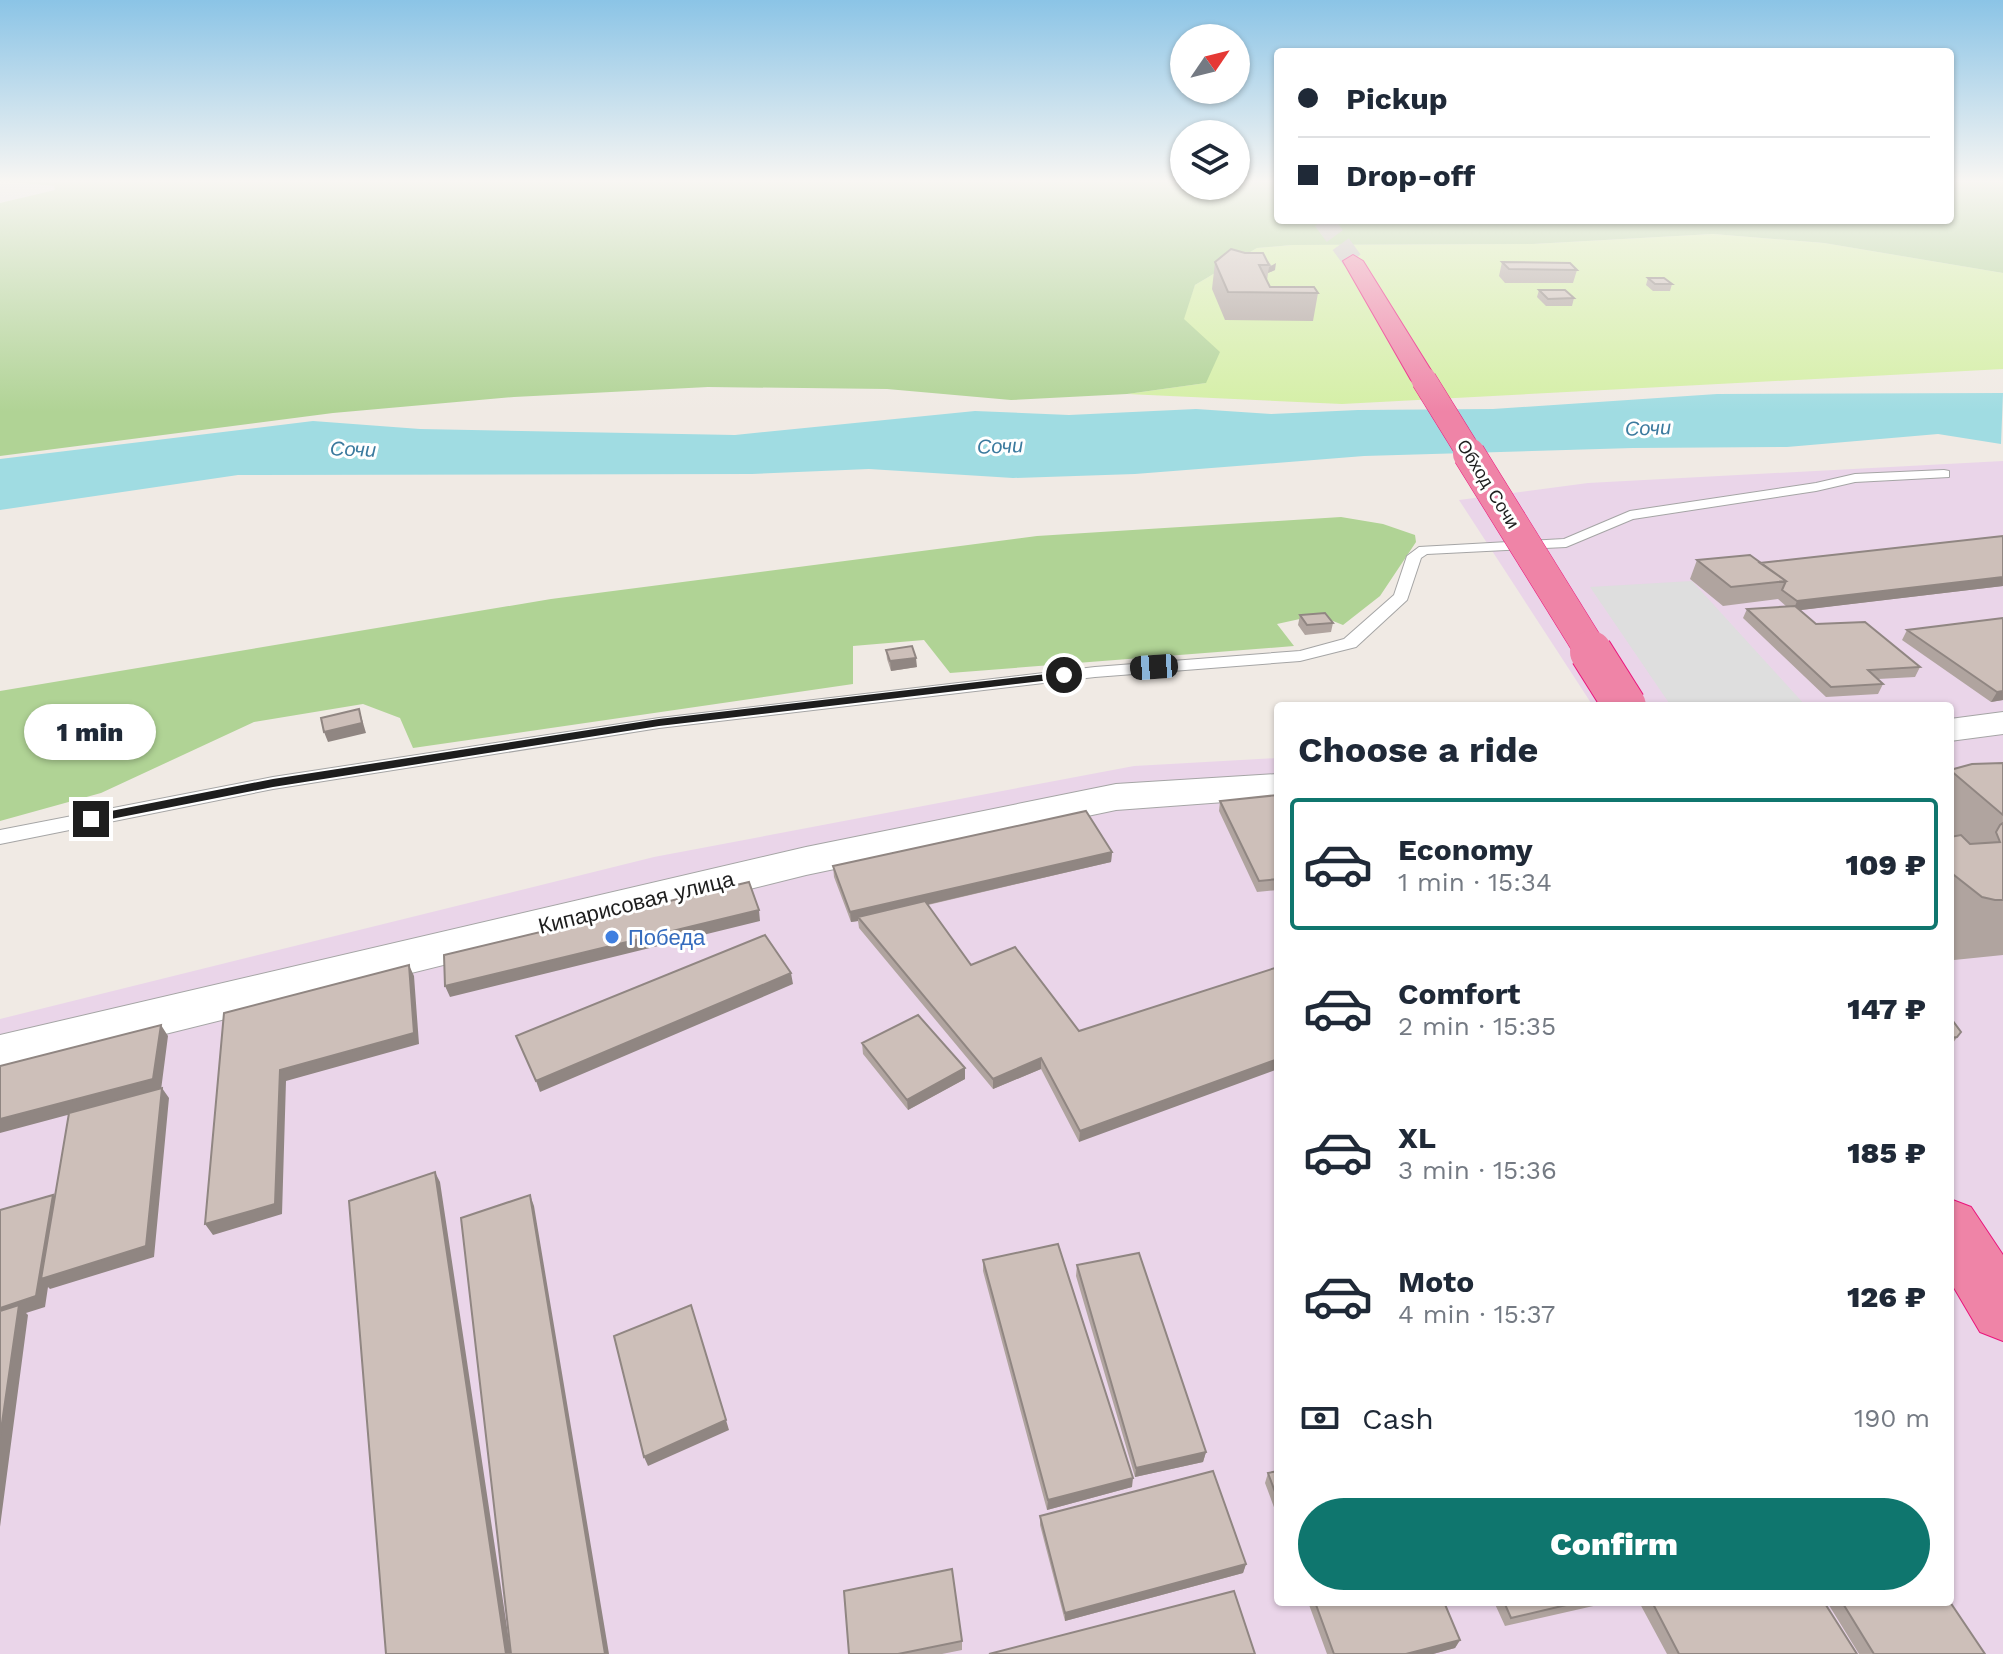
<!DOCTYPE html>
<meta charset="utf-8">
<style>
body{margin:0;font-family:"Work Sans",sans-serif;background:#f2f2f3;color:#1f2937;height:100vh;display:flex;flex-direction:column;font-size:30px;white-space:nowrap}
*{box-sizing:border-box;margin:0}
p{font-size:26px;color:#747a83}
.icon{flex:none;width:44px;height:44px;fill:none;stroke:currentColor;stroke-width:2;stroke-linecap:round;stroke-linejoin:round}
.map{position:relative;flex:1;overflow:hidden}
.side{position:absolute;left:1274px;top:702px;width:680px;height:904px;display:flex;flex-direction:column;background:#fff;border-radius:8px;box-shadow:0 2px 6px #0004}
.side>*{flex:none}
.banner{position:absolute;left:1274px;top:48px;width:680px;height:176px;border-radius:8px;box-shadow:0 2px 6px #0004;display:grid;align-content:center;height:176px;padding:0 24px;background:#fff}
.needle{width:52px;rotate:55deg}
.buttons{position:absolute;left:1170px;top:24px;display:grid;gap:16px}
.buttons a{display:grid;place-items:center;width:80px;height:80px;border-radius:50%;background:#fff;box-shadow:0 2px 6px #0004;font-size:40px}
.end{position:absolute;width:36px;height:36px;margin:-18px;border:10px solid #1e1e1e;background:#fff;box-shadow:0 0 0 4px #fff}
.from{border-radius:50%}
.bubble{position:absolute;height:56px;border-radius:28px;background:#fff;box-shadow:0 2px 6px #0004;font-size:26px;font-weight:800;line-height:56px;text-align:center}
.car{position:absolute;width:24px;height:48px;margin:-24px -12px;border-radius:10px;box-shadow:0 0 6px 2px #0007;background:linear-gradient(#222 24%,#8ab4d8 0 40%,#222 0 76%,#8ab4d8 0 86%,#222 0)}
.banner b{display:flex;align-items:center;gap:28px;height:76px;font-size:30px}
.banner b+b{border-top:2px solid #e0e1e3}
.banner i{width:20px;height:20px;background:#1f2937}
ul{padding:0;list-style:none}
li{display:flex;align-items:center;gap:24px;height:132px;margin:0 16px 12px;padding:0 8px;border:4px solid transparent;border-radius:8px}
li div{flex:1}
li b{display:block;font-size:30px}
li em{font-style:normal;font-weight:800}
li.active{border-color:#0f766e}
li>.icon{width:72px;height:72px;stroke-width:1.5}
h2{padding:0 24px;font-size:36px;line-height:96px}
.pay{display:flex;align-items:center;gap:20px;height:88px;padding:0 24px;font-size:30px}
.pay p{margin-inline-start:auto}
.primary-button{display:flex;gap:16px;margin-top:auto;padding:16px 24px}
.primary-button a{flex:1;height:92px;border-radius:48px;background:#0f766e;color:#fff;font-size:32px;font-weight:800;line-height:92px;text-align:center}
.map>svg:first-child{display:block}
.residential{fill:#dddbdc}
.industrial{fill:#ead5e9}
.grass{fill:#d4efa5}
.forest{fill:#b0d395}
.parking{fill:#dedede}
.water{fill:#a0dce2}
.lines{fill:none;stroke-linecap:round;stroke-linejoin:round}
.highway-tunnel{stroke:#c6c1bc;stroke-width:20;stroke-dasharray:20 10;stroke-linecap:butt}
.lane-casing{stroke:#a5a5a5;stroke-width:2}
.street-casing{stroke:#a5a5a5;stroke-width:2}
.highway-casing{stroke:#eb147c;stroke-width:2}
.lane{fill:#fff;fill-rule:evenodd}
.street{fill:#fff;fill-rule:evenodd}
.highway{fill:#ef84a7;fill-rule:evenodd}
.highway-bridge-far2-casing{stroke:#eb147c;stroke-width:26;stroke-linecap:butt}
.highway-bridge-far1-casing{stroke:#eb147c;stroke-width:33;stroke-linecap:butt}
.highway-bridge-casing{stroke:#eb147c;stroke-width:44;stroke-linecap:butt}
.highway-bridge-far2{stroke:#ef84a7;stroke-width:25}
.highway-bridge-far1{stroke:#ef84a7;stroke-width:32}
.highway-bridge{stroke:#ef84a7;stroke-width:42}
.wall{fill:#b0a49f}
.shaded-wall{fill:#908682}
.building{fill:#cdbfb9;stroke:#908682;stroke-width:2}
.route{fill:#1e1e1e}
.shop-dot{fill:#3f7fe0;stroke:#fff;stroke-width:3}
.labels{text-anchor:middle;stroke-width:6;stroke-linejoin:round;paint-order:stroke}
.far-street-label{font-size:18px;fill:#1e1e1e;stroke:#fff}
.far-water-label{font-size:20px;font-style:italic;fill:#3b7a9e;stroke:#fff}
.street-label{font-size:22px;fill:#1e1e1e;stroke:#fff}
.shop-label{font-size:22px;fill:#366cbe;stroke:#fff;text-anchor:start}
</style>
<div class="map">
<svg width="2003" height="1654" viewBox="0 0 2003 1654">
<rect width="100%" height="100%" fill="#f0eae4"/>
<path class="residential" d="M0 181 54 186 55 191 0 203Z"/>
<path class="industrial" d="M2003 461V1654H0V1019L654 857 1134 766 1278 758V1602H1950V706H1593L1459 500 1588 483Z"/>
<path class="grass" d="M1713 234 1824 243 2003 273V369L1342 404 1127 394 1206 383 1183 319 1195 285 1257 248 1292 245 1533 244Z"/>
<path class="forest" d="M1184 180V186H1236V180H1278V220H1950V180H2003V273L1824 243 1713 234 1533 244 1292 245 1257 248 1195 285 1184 319 1220 352 1206 383 1127 394 1011 400 887 389 708 387 514 397 333 413 0 456V203L55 190 54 186 0 181Z
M1341 517 1383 524 1415 535 1416 542 1380 596 1343 625 1318 615 1277 624 1294 646 950 673 924 640 853 646V684L413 748 400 718 363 704 254 722 101 793 0 821V691L551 599 1037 536Z"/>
<path class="parking" d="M1692 581 1806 706H1671L1590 587Z"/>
<path class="water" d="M2003 393 2001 444 1938 434 1787 447 1633 448 1364 456 1135 474 1013 478 869 469 752 474 238 475 0 510V459L313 421 420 429 735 435 975 411 1069 415 1196 409 1271 414 1358 410 1493 409 1717 394Z"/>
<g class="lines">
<path class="highway-tunnel" d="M1323 220 1353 261"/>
<g class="lane-casing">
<path id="lane" d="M1944 470 1949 471V477L1855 482 1816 491 1633 519 1566 547 1427 554 1421 558 1407 600 1356 647 1300 661 1095 677 659 728 273 789 0 844V830L273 777 659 718 1095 667 1300 651 1344 639 1394 595 1407 556 1419 547 1564 539 1630 511 1816 483 1855 474Z"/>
</g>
<g class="street-casing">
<path id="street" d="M2003 712V734L1950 741V719Z
M1278 774V798L1116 810 806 875 0 1075V1035L806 847 1116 784Z"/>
</g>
<g class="highway-casing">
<path id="highway" d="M1353 255 1363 261 1437 380 1433 385H1415L1411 380 1343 261Z
M1950 1199 1971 1207 2003 1255V1341L1980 1332 1950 1281Z"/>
</g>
<use href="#lane" class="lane"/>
<use href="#street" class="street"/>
<use href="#highway" class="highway"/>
<g class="highway-bridge-far2-casing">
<path id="highway-bridge-far2" d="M1424 380 1471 456"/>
</g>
<g class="highway-bridge-far1-casing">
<path id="highway-bridge-far1" d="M1469 454 1593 654"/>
</g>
<g class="highway-bridge-casing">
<path id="highway-bridge" d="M1591 652 1625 706"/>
</g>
<use href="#highway-bridge-far2" class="highway-bridge-far2"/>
<use href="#highway-bridge-far1" class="highway-bridge-far1"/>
<use href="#highway-bridge" class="highway-bridge"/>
</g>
<path class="wall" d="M1268 261 1275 270 1268 273 1267 281 1270 287 1318 293 1313 321 1225 320 1212 289 1215 262Z
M1502 262 1577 270 1573 283H1505L1499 276Z
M1648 278 1672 284 1670 291H1653L1646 285Z
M1539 290 1574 298 1572 306H1546L1537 297Z
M2003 536V586L1800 610 1816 624 1920 667 1915 677 1878 679 1883 684 1878 694 1826 697 1743 618 1747 609 1787 607 1778 599 1723 606 1690 579 1697 560 1760 563Z
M1300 615 1333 623 1331 632 1305 635 1298 625Z
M2003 618V700L1991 702 1902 640 1907 630Z
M886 650 917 667 891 671 887 659Z
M2003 763V955L1954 960 1950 958V770Z
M1278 795V890L1257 892 1219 811 1220 801Z
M1112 852 1111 862 928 905 971 965 1079 1031 1278 967 1079 1142 1041 1069 993 1089 859 928 858 921 851 922 834 877 833 866Z
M1950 1017 1961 1032 1950 1047Z
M862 1043 965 1079 908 1110 863 1054Z
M983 1260 1132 1487 1047 1510 983 1271Z
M1077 1265 1206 1452 1203 1462 1135 1477 1076 1276Z
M1278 1471V1518L1265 1483 1268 1473Z
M1040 1516 1246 1564 1243 1573 1065 1621 1040 1525Z
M1308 1602H1444L1460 1640 1455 1648 1433 1654H1327Z
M1494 1602H1611L1505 1626Z
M1639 1602H1824L1857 1654H1667Z
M1827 1602H1950L1985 1654H1859Z
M962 1641V1650L942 1654H849Z"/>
<path class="shaded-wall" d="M1276 263 1275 270 1268 273 1269 267Z
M2003 577V586L1793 611 1797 601Z
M916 658 917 667 891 671 890 661Z
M2003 691V700L1991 702 1997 692Z
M359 709 366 733 328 742 324 732Z
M1112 852 1111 862 861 920 858 917V921L851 922 850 912Z
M759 910 760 921 450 997 445 986Z
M409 965 414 976 419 1044 286 1081 282 1214 213 1235 205 1224 280 1070Z
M791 973 793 984 540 1092 536 1081Z
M161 1025 168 1036 161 1090 0 1133V1119Z
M1041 1058V1069L993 1089V1079Z
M1278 1059V1069L1079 1142 1080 1131Z
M965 1068V1079L908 1110 907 1100Z
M162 1088 169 1098 154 1257 50 1289 48 1287 45 1307 26 1313 28 1315 0 1527V1308L53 1195 61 1205Z
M435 1172 440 1182 511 1654H506Z
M530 1195 534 1206 609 1654H605Z
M726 1420 729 1430 648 1466 644 1457Z
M1206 1452 1203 1462 1135 1477 1136 1468Z
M1133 1478 1132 1487 1047 1510 1048 1500Z
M1246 1564 1243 1573 1065 1621V1613Z
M1460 1640 1455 1648 1433 1654H1406Z"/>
<path class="building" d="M1231 249 1245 253H1263L1269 265H1259L1270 287H1314L1318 293 1228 292 1215 262Z
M1502 262 1570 263 1577 270 1509 269Z
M1648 278H1664L1672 284H1655Z
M1539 290H1565L1574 298 1548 299Z
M2003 536V577L1797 601 1782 590 1786 581 1760 563Z
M1750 555 1786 581 1731 587 1697 560Z
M1795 606 1816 624 1865 622 1920 667 1868 670 1883 684 1831 687 1747 609Z
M1325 613 1333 623 1307 625 1300 615Z
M2003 618V691L1997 692 1907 630Z
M912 646 916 658 890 661 886 650Z
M359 709 362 723 324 732 321 718Z
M2003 763V815L1950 770 1972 764Z
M1278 795V879L1259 881 1220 801Z
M1086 811 1112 852 850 912 833 866Z
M2003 823V900H1995L1982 897 1954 875 1950 871V837L1961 835 1970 844 2000 842 1996 832 2000 825Z
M749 882 759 910 445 986 444 955Z
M925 901 971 965 1015 947 1079 1031 1278 967V1059L1080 1131 1041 1058 993 1079 858 917Z
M765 935 791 973 536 1081 516 1036Z
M409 965 414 1033 280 1070 275 1204 205 1224 224 1013Z
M918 1015 965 1068 907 1100 862 1043Z
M1950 1017 1961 1032 1957 1037 1950 1038Z
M161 1025 153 1079 0 1119V1066Z
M162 1088 146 1246 41 1279 69 1113Z
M435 1172 506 1654H386L349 1201Z
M53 1195 36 1296 0 1308V1210Z
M530 1195 605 1654H511L461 1218Z
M1058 1244 1133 1478 1048 1500 983 1260Z
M1139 1253 1206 1452 1136 1468 1077 1265Z
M19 1305 0 1437V1311Z
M691 1305 726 1420 644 1457 614 1336Z
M1213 1471 1246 1564 1065 1613 1040 1516Z
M1278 1471V1500L1268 1473Z
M952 1569 962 1641 898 1654H849L844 1591Z
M1234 1591 1255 1654H989Z
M1315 1602H1444L1460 1640 1406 1654H1334Z
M1504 1602H1579L1511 1618Z
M1652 1602H1824L1857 1654H1679Z
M1842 1602H1950L1985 1654H1874Z"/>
<linearGradient id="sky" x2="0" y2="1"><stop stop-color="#8bc4e6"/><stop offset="0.44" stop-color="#f8f6f3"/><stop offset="1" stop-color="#f8f6f3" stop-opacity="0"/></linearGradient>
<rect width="2003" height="412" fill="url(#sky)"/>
<path class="route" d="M1064 672 1070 675 1068 678 659 726 273 787 91 823 84 819 91 815 273 779 659 719Z"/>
<circle class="shop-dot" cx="612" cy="937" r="8"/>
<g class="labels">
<g class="far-street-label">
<text transform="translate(1488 484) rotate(58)" y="6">Обход Сочи</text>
</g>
<g class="far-water-label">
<text transform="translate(1648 428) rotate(-2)" y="7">Сочи</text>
<text transform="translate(1000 446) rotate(-2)" y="7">Сочи</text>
<text transform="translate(353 449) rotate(2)" y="7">Сочи</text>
</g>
<g class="street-label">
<text transform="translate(636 902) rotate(-14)" y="8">Кипарисовая улица</text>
</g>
<g class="shop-label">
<text x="628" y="945">Победа</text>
</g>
</g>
</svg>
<div class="buttons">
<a><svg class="needle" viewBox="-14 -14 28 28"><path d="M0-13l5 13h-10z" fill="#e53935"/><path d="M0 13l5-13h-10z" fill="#747a83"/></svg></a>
<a><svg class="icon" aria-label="layers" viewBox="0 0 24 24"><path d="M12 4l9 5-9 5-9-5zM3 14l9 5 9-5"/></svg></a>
</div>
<i class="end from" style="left:1064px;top:675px"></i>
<i class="end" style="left:91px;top:819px"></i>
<div class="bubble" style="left:24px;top:704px;width:132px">1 min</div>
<i class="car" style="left:1154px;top:667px;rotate:266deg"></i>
<div class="banner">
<b><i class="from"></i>Pickup</b>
<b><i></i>Drop-off</b>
</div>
<section class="side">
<h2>Choose a ride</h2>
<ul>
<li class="active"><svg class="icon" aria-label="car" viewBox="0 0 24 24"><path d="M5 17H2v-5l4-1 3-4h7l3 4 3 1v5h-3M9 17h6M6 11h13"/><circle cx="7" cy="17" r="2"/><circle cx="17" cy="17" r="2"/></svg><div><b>Economy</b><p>1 min · 15:34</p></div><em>109 ₽</em></li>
<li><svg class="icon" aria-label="car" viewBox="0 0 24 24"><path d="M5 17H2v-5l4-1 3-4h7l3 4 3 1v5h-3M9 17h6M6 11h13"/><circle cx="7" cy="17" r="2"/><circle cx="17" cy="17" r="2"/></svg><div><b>Comfort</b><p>2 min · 15:35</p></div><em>147 ₽</em></li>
<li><svg class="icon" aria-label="car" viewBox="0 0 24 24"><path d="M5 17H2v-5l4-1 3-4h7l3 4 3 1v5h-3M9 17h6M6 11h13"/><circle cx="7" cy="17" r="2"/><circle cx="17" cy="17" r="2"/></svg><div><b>XL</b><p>3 min · 15:36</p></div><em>185 ₽</em></li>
<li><svg class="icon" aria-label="car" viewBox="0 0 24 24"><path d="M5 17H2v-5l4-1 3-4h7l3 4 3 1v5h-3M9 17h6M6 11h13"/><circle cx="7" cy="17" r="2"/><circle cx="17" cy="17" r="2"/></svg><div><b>Moto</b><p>4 min · 15:37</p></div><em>126 ₽</em></li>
</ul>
<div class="pay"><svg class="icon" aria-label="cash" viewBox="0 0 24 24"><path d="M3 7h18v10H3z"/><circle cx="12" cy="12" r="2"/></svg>Cash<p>190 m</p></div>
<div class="primary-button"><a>Confirm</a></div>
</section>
</div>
